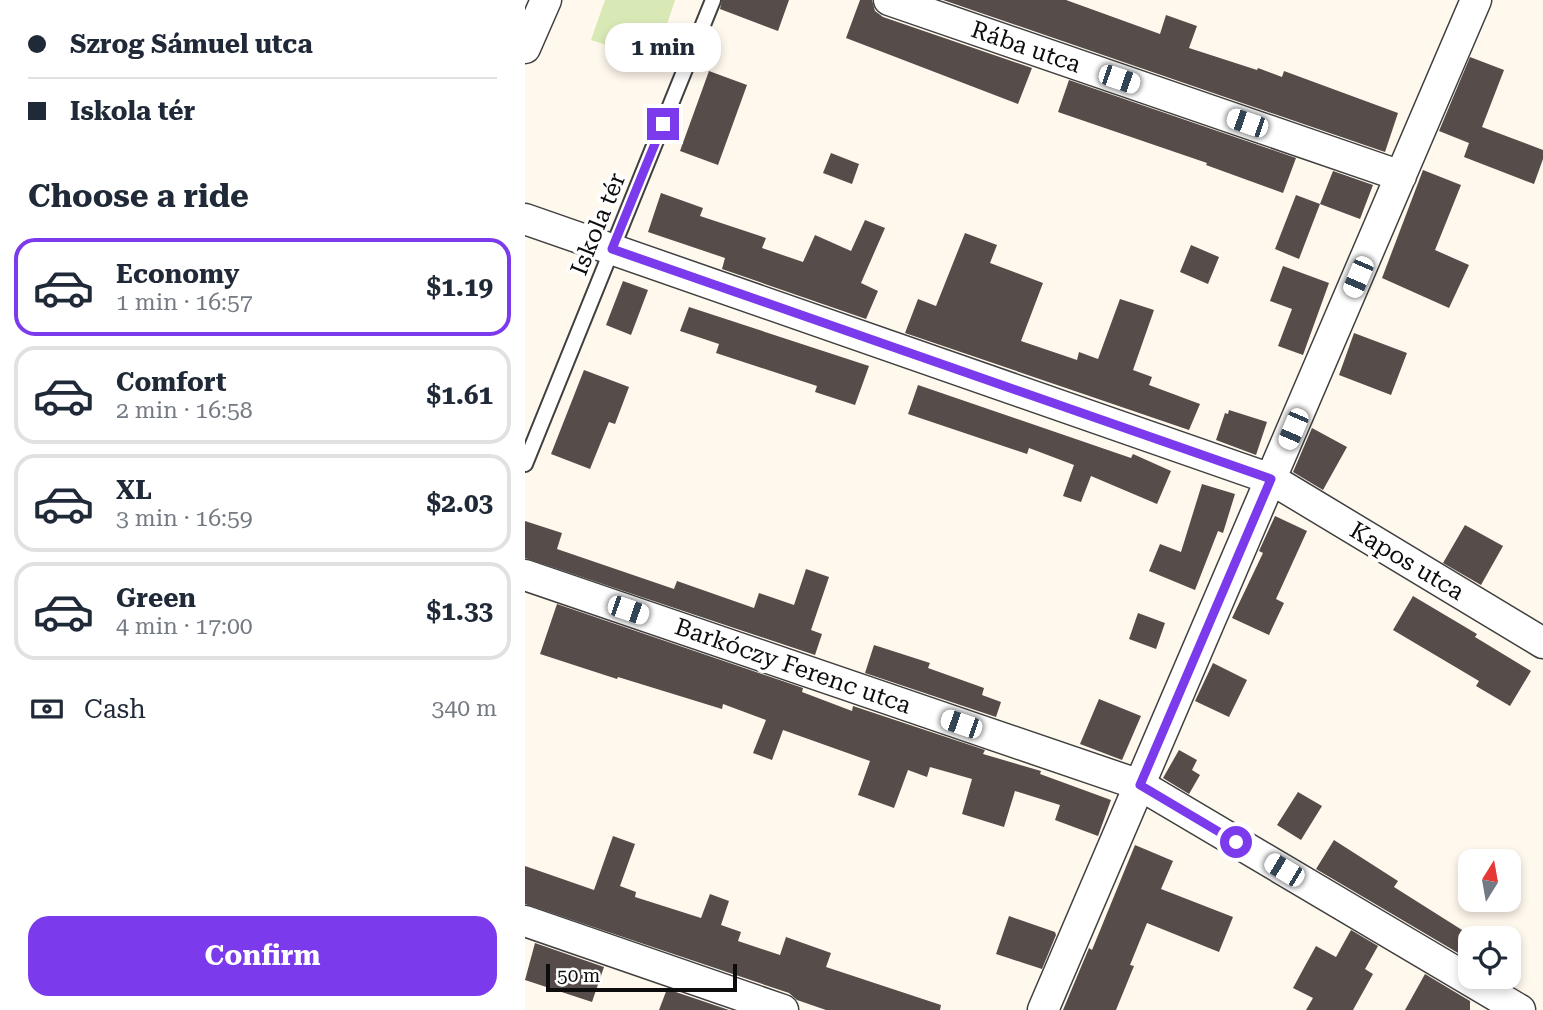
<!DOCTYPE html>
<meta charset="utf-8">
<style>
body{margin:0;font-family:"Roboto Serif",serif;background:#f2f2f3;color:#1f2937;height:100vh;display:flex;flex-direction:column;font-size:26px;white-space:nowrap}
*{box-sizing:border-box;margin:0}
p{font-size:23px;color:#747a83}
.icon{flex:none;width:38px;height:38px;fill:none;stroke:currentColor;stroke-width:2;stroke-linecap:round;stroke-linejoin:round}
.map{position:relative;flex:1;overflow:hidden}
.sheet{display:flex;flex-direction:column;background:#fff;width:525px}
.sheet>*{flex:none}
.hud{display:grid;align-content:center;height:154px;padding:0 28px;background:#fff}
.needle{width:46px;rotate:11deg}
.buttons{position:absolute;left:933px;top:849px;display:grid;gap:14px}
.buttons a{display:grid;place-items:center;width:63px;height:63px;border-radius:14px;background:#fff;box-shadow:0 4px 10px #0003;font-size:35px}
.scale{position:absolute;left:21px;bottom:18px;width:191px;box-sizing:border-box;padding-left:7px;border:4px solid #0d0d0d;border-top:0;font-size:19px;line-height:24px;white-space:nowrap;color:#0d0d0d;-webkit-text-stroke:5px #fff;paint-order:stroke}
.end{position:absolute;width:32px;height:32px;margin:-16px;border:9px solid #7c3aed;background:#fff;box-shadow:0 0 0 4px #fff}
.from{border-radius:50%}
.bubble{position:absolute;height:49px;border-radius:21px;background:#fff;box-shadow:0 4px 10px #0003;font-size:23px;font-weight:700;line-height:49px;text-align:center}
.car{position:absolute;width:21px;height:42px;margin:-21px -10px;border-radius:9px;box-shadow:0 0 5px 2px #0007;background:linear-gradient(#fff 24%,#345 0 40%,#fff 0 76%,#345 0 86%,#fff 0)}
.hud b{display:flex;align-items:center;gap:24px;height:66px;font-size:26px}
.hud b+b{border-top:2px solid #e0e1e3}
.hud i{width:18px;height:18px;background:#1f2937}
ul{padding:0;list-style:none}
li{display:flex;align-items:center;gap:21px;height:98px;margin:0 14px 10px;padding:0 14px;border:4px solid #e0e1e3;border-radius:21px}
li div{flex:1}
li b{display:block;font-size:26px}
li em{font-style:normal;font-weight:700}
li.current{border-color:#7c3aed}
li>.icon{width:63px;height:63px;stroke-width:1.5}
h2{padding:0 28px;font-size:32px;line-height:84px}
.pay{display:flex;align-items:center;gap:18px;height:77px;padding:0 28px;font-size:26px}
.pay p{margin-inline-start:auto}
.cta{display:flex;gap:14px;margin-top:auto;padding:14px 28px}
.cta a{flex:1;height:80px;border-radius:21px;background:#7c3aed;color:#fff;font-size:28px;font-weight:700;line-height:80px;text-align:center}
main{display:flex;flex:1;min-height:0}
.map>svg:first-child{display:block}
.green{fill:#d9e9b6}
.building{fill:#564c49}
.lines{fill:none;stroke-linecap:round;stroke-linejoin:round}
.service-casing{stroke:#404040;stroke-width:18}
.minor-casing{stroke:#404040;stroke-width:33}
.service{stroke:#fff;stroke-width:14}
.minor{stroke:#fff;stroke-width:30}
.route{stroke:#7c3aed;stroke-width:9}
.labels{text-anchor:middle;stroke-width:7;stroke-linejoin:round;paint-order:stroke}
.street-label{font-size:24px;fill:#0d0d0d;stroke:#fff}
</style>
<main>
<section class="sheet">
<div class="hud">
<b><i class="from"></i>Szrog Sámuel utca</b>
<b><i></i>Iskola tér</b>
</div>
<h2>Choose a ride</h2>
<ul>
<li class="current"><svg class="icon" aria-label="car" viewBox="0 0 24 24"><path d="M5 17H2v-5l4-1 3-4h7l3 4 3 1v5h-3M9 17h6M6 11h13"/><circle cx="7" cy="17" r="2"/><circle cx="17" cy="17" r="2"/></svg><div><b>Economy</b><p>1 min · 16:57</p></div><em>$1.19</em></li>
<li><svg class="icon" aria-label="car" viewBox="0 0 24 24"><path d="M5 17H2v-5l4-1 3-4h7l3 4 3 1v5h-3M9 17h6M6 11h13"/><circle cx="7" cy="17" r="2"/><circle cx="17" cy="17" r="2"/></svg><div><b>Comfort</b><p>2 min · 16:58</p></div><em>$1.61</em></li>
<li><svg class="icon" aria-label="car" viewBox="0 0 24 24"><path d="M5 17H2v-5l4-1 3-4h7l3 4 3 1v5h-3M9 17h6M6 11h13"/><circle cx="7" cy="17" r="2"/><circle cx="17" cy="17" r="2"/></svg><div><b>XL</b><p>3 min · 16:59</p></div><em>$2.03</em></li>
<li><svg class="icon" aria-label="car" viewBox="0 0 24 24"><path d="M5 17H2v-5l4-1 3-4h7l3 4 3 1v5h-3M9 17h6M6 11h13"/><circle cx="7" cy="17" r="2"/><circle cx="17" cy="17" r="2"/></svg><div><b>Green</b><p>4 min · 17:00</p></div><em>$1.33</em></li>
</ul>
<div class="pay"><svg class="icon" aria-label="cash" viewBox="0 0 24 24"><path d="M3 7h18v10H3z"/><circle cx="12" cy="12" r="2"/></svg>Cash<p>340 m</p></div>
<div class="cta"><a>Confirm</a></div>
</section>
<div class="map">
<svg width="1018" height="1010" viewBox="0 0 1018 1010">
<rect width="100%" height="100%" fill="#fff8ed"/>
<path class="green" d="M80 0H150L130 61 66 40Z"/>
<path class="building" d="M197 0H264L253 31 195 9Z
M335 0H347L350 11 358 17 507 68 493 104 321 38Z
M418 0H541L635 34 641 15 672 26 664 48 732 70 733 68 757 77 759 71 873 113 860 152Z
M945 57 979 70 957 127 1018 150V159L1009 184 939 157 944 143 914 131Z
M184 71 222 85 193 165 155 151Z
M544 80 771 158 758 193 681 165 682 163 533 112Z
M306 153 334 164 327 184 298 173Z
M898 170 936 185 910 250 944 265 924 308 857 278Z
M808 171 848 185 835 219 795 204Z
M136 193 178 208 175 216 241 238 237 248 278 262 290 235 326 251 340 220 360 228 336 283 353 291 341 319 197 269 200 258 123 232Z
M771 195 795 204 774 259 750 249Z
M440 233 472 245 465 263 518 283 496 341 552 360 554 352 573 359 595 299 629 310 608 370 627 377 624 385 675 404 664 430 380 333 393 299 411 306Z
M666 245 694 257 683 284 655 272Z
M758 266 804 283 778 355 753 346 767 309 745 301Z
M98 281 123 290 106 335 81 325Z
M164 307 344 366 330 405 290 392 292 386 191 353 194 344 155 331Z
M829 333 882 353 866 395 814 375Z
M59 370 104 387 90 424 84 422 65 469 26 454Z
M393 385 606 458 608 454 646 471 632 504 566 476 556 502 538 496 549 465 504 448 502 454 383 414Z
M704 410 742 422 731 455 691 440 700 413 703 414Z
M787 428 822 447 798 490 768 472Z
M677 484 710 494 698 533 693 531 670 590 624 571 635 544 656 552Z
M750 516 782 531 751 599 759 603 744 635 707 618 738 553 734 551Z
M0 521 37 533 32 549 149 589 152 581 229 608 234 593 269 605 281 569 304 577 286 630 297 634 290 655 0 558Z
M940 525 978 546 956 585 918 563Z
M888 596 952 634 950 637 1006 671 985 706 951 686 954 681 868 630Z
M32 604 278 688 277 692 327 711 328 706 460 750 458 754 516 771 515 774 586 800 573 836 530 820 535 805 490 791 479 827 437 814 447 779 405 767 402 777 383 770 369 808 333 795 345 761 258 730 247 760 228 753 241 720 198 704 197 709 93 677 92 679 15 654Z
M613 613 640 623 631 649 604 639Z
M349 645 405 663 403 668 459 688 457 695 476 702 471 717 340 673Z
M688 663 722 680 704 717 670 701Z
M574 699 616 716 597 760 555 744Z
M654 750 672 760 667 770 675 775 664 794 638 778Z
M773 792 797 806 776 840 752 825Z
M88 836 110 844 95 886 111 892 110 897 176 918 185 894 204 901 196 925 216 932 213 941 255 955 261 937 306 953 301 967 416 1005 415 1010H301L272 1000 264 993 0 904V866L69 890Z
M809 840 873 881 869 887 945 935V960L791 869Z
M610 845 648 861 636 889 708 917 694 952 622 923 605 965 609 966 591 1010H538L564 948 567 950Z
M484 916 530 932 531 935 517 969 471 954Z
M826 930 853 946 840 969 848 974 828 1010H781L788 998 768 988 781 964 791 946 811 957Z
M10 943 79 967 67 1002 0 980Z
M900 974 945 1001V1010H880Z
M142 989 204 1010H134Z"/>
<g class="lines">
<g class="service-casing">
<path id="service" d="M0 464 188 0"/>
</g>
<g class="minor-casing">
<path id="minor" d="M364 0 876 176
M0 48 21 0
M0 219 746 479 1018 643
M0 575 615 785 995 1010
M0 921 258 1010
M518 1010 951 0"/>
</g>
<use href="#service" class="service"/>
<use href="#minor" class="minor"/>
</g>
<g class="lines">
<path class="route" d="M138 124 87 249 746 479 615 785 711 842"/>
</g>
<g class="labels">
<g class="street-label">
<text transform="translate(501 47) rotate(19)" y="8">Rába utca</text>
<text transform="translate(73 224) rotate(-68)" y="8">Iskola tér</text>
<text transform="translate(882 561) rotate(31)" y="8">Kapos utca</text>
<text transform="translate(268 666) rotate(19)" y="8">Barkóczy Ferenc utca</text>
</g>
</g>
</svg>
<div class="buttons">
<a><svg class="needle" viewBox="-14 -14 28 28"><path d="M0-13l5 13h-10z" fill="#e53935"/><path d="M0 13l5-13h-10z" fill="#747a83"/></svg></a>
<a><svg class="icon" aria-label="locate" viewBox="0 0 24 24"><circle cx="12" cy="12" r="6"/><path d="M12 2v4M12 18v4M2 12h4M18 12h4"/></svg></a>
</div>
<div class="scale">50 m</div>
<i class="end from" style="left:711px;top:842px"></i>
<i class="end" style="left:138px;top:124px"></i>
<div class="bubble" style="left:80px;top:23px;width:116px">1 min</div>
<i class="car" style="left:594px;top:79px;rotate:109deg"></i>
<i class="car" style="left:722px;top:123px;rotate:289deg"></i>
<i class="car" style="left:833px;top:277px;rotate:203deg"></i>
<i class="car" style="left:768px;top:429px;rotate:203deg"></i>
<i class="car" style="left:103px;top:610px;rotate:109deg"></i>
<i class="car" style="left:436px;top:724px;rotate:289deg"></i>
<i class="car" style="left:759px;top:870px;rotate:301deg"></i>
</div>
</main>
